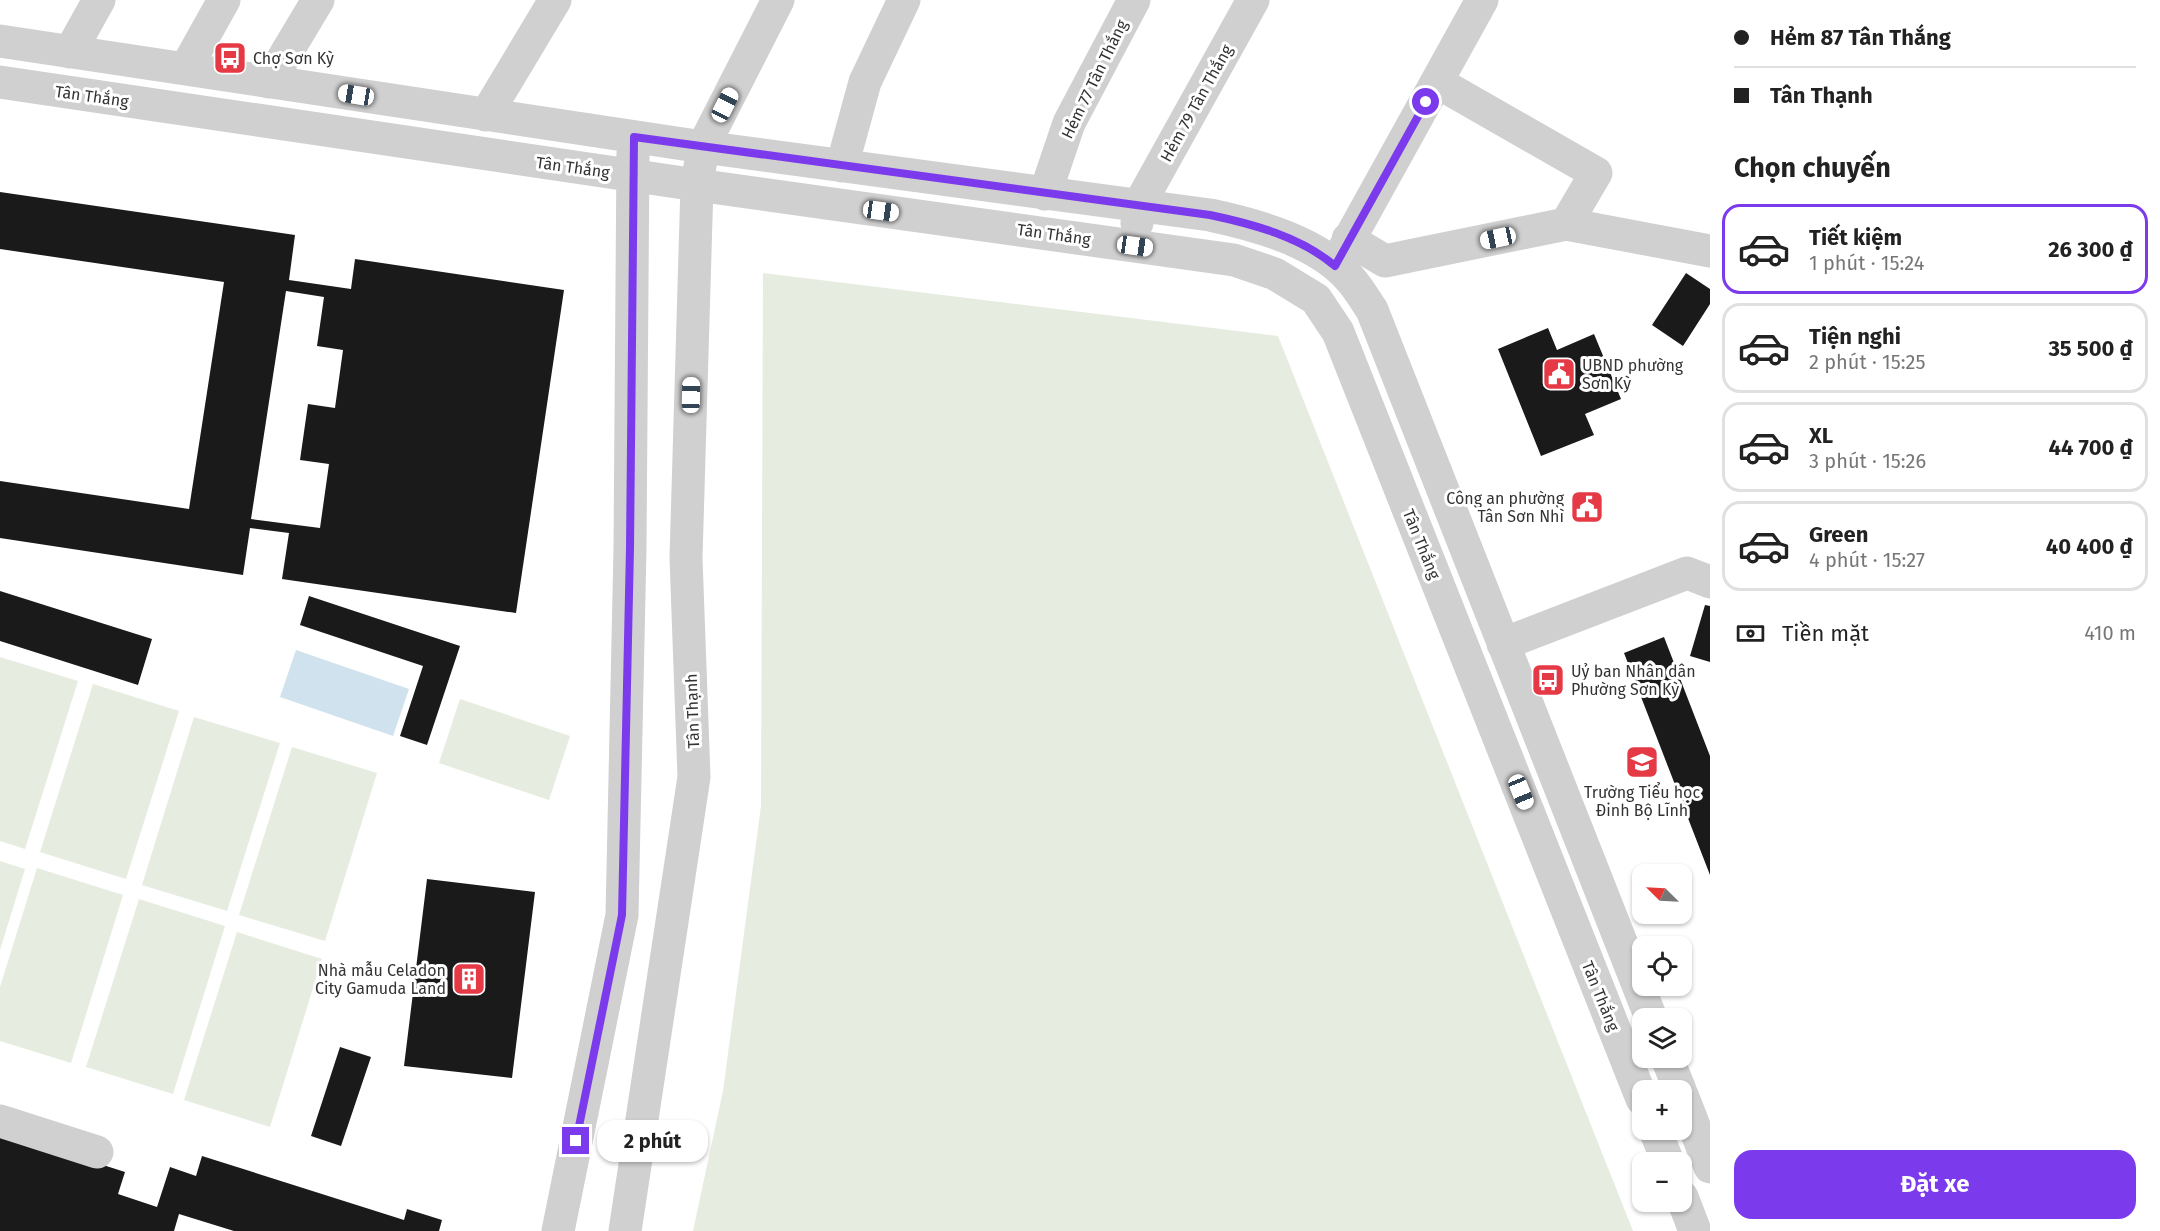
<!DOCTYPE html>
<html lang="vi">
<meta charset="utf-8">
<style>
body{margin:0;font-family:"Fira Sans",sans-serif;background:#f2f2f2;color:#222;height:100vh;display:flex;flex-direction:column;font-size:22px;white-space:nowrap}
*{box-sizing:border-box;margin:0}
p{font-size:20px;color:#767676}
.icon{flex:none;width:33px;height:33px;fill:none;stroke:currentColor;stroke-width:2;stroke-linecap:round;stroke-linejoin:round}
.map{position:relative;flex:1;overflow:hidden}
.sheet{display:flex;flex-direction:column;background:#fff;width:450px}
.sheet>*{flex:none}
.top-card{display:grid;align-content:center;height:132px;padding:0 24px;background:#fff}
.needle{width:39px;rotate:294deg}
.controls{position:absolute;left:1632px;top:864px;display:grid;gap:12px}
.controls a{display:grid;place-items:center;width:60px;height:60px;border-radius:12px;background:#fff;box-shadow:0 2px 4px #0004;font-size:30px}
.end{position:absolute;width:27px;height:27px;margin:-14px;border:8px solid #7c3aed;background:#fff;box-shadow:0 0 0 3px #fff}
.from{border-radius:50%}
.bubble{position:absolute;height:42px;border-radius:18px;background:#fff;box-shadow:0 2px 4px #0004;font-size:20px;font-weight:700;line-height:42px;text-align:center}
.car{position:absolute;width:18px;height:36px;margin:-18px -9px;border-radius:8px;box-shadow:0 0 4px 2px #0007;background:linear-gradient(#fff 24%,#345 0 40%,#fff 0 76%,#345 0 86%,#fff 0)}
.top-card b{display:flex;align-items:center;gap:21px;height:57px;font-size:22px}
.top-card b+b{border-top:2px solid #e0e0e0}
.top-card i{width:15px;height:15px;background:#222}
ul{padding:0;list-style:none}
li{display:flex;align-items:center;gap:18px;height:90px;margin:0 12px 9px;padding:0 12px;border:3px solid #e0e0e0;border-radius:18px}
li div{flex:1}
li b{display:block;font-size:22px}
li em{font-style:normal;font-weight:700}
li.active{border-color:#7c3aed}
li>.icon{width:54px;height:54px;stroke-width:1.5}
h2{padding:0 24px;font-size:27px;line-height:72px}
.pay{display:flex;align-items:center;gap:15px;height:66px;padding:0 24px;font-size:22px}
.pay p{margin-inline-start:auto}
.primary-button{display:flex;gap:12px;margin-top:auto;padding:12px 24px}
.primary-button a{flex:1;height:69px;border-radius:18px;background:#7c3aed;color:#fff;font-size:24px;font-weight:700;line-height:69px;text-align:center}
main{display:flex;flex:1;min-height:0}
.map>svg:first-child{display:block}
.green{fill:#e6ecdf}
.water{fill:#cfe2ee}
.building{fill:#1a1a1a;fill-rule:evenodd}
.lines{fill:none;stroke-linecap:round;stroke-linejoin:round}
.minor{stroke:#d0d0d0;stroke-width:33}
.route{stroke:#7c3aed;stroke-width:8}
.labels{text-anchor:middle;stroke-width:6;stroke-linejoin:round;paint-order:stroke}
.poi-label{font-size:16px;fill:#333;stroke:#fff;text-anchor:start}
.street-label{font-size:16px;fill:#333;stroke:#fff}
</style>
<main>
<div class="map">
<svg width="1710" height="1231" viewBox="0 0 1710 1231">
<rect width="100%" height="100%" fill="#fff"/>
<path class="green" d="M763 273 1278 336 1633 1231H693L723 1091 761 806Z
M0 657 78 681 25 849 0 841Z
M93 684 179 711 126 879 40 852Z
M460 699 570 736 549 800 439 763Z
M194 717 280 743 227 911 142 885Z
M292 747 377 773 325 941 239 915Z
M0 861 25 869 0 950Z
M37 868 123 895 71 1063 0 1041V987Z
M139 899 225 926 173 1094 86 1067Z
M237 932 322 959 270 1127 184 1100Z"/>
<path class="water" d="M296 650 409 689 393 736 280 697Z"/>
<path class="building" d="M0 192 295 235 289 280 351 289 355 259 564 290 516 613 282 579 289 533 250 528 243 575 0 538V481L189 509 224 282 0 249ZM286 291 324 297 317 346 343 350 335 408 308 404 300 460 329 464 320 528 251 519Z
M1686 273 1710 289V304L1683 346 1652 325Z
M1548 328 1557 350 1594 334 1621 399 1585 414 1594 435 1541 456 1498 349Z
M0 591 152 639 138 685 0 641Z
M309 596 460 646 427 745 400 736 423 666 300 625Z
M1705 605 1710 606V662L1690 656Z
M1664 637 1710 756V875L1624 653Z
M427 879 535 892 512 1078 404 1066Z
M340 1047 371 1057 341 1146 311 1136Z
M0 1132 125 1172 118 1194 157 1207 170 1167 196 1176 202 1156 404 1220 407 1209 442 1220 439 1231H234L179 1214 174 1231H0Z"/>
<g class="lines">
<path class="minor" d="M0 41 703 147 1210 215C1257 225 1319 242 1351 280 1359 289 1365 300 1372 310L1651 1018
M70 52 99 0
M186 68 224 0
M0 82 697 185 1234 260 1275 274 1316 299 1338 332 1642 1099
M269 82 318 0
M1437 82 1596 173 1566 224
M486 115 555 0
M842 166 865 82 904 0
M1045 194 1069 123 1134 0
M1137 223 1139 205 1253 0
M1348 239 1385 261 1566 224 1710 251
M1339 258 1482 0
M1503 644 1687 573 1710 582
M1667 1058 1680 1090
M1682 1095 1710 1167
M0 1121 97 1152
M1655 1130 1668 1162
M1682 1197 1695 1231
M558 1231 622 915 630 548 633 153
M625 1231 694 777 686 558 697 185 703 147 778 0"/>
</g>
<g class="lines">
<path class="route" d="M576 1141 622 915 630 548 634 137 1210 215C1253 224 1301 237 1335 266L1426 102"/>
</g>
<defs>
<g id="bus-square" transform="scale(1.725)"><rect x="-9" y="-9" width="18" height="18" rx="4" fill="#e63946" stroke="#fff"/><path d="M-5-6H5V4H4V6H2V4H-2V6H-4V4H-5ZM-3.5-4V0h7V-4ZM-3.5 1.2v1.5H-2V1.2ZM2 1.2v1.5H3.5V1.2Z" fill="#fff"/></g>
<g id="civic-square" transform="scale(1.725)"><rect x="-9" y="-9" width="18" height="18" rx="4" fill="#e63946" stroke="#fff"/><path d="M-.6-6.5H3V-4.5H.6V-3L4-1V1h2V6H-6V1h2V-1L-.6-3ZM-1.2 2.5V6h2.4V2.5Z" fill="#fff"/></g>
<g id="school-square" transform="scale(1.725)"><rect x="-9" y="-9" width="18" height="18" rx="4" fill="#e63946" stroke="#fff"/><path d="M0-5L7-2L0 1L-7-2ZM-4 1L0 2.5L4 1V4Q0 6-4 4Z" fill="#fff"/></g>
<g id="building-square" transform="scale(1.725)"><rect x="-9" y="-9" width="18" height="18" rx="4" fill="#e63946" stroke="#fff"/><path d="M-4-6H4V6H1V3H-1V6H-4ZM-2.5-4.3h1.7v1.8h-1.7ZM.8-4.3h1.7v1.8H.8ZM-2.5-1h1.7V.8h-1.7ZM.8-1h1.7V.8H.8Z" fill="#fff"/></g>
</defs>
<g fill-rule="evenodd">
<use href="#bus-square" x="230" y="58"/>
<use href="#civic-square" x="1559" y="374"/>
<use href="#civic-square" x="1587" y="507"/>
<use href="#bus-square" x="1548" y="680"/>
<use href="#school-square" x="1642" y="762"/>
<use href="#building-square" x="469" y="979"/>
</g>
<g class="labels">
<g class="poi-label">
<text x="253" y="64">Chợ Sơn Kỳ</text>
<text x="1582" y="371">UBND phường<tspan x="1582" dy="18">Sơn Kỳ</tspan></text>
<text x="1564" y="504" text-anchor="end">Công an phường<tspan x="1564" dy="18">Tân Sơn Nhì</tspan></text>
<text x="1571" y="677">Uỷ ban Nhân dân<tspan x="1571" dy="18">Phường Sơn Kỳ</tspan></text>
<text x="1642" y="798" text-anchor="middle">Trường Tiểu học<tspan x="1642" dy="18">Đinh Bộ Lĩnh</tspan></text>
<text x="446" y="976" text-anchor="end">Nhà mẫu Celadon<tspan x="446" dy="18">City Gamuda Land</tspan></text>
</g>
<g class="street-label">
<text transform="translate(1094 79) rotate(-64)" y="6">Hẻm 77 Tân Thắng</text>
<text transform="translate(92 96) rotate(8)" y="6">Tân Thắng</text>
<text transform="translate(1196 103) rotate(-61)" y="6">Hẻm 79 Tân Thắng</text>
<text transform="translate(573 167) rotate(8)" y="6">Tân Thắng</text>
<text transform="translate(1054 234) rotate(8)" y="6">Tân Thắng</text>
<text transform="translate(1422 544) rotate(68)" y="6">Tân Thắng</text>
<text transform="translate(692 711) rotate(-92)" y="6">Tân Thạnh</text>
<text transform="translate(1601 996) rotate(68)" y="6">Tân Thắng</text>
</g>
</g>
</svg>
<div class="controls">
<a><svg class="needle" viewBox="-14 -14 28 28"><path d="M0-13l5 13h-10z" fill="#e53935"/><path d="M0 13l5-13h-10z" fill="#767676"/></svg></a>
<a><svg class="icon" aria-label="locate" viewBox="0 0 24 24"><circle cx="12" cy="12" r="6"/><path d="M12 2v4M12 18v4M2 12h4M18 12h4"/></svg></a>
<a><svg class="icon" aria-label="layers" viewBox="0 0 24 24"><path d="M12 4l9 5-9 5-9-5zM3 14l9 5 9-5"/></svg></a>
<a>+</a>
<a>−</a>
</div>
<i class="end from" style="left:1426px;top:102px"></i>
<i class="end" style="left:576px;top:1141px"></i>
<div class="bubble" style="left:597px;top:1120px;width:111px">2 phút</div>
<i class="car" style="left:356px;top:95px;rotate:279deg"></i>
<i class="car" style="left:725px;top:105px;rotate:27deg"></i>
<i class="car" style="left:881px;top:211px;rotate:98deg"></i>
<i class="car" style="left:1498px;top:238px;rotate:258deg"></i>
<i class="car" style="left:1135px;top:246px;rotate:98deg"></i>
<i class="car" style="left:691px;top:395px;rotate:1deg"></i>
<i class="car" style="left:1521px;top:792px;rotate:158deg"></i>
</div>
<section class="sheet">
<div class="top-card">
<b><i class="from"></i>Hẻm 87 Tân Thắng</b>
<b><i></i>Tân Thạnh</b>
</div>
<h2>Chọn chuyến</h2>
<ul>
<li class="active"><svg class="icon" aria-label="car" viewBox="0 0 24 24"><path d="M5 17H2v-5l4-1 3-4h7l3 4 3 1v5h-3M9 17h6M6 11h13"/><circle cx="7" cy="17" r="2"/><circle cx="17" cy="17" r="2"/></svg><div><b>Tiết kiệm</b><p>1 phút · 15:24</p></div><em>26 300 ₫</em></li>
<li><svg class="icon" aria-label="car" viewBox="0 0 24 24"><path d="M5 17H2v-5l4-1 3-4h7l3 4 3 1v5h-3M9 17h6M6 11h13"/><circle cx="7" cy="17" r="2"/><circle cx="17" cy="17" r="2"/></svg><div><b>Tiện nghi</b><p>2 phút · 15:25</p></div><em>35 500 ₫</em></li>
<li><svg class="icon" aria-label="car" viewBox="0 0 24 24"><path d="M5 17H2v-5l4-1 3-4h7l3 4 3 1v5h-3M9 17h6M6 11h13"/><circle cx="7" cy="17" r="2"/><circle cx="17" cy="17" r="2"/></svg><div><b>XL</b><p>3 phút · 15:26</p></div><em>44 700 ₫</em></li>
<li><svg class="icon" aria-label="car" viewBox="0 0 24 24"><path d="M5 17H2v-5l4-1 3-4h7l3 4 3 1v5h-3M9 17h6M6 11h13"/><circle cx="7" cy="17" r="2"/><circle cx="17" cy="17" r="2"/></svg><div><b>Green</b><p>4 phút · 15:27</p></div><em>40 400 ₫</em></li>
</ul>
<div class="pay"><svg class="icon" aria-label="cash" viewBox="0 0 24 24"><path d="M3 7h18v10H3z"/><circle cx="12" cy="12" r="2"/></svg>Tiền mặt<p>410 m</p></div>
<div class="primary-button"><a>Đặt xe</a></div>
</section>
</main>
